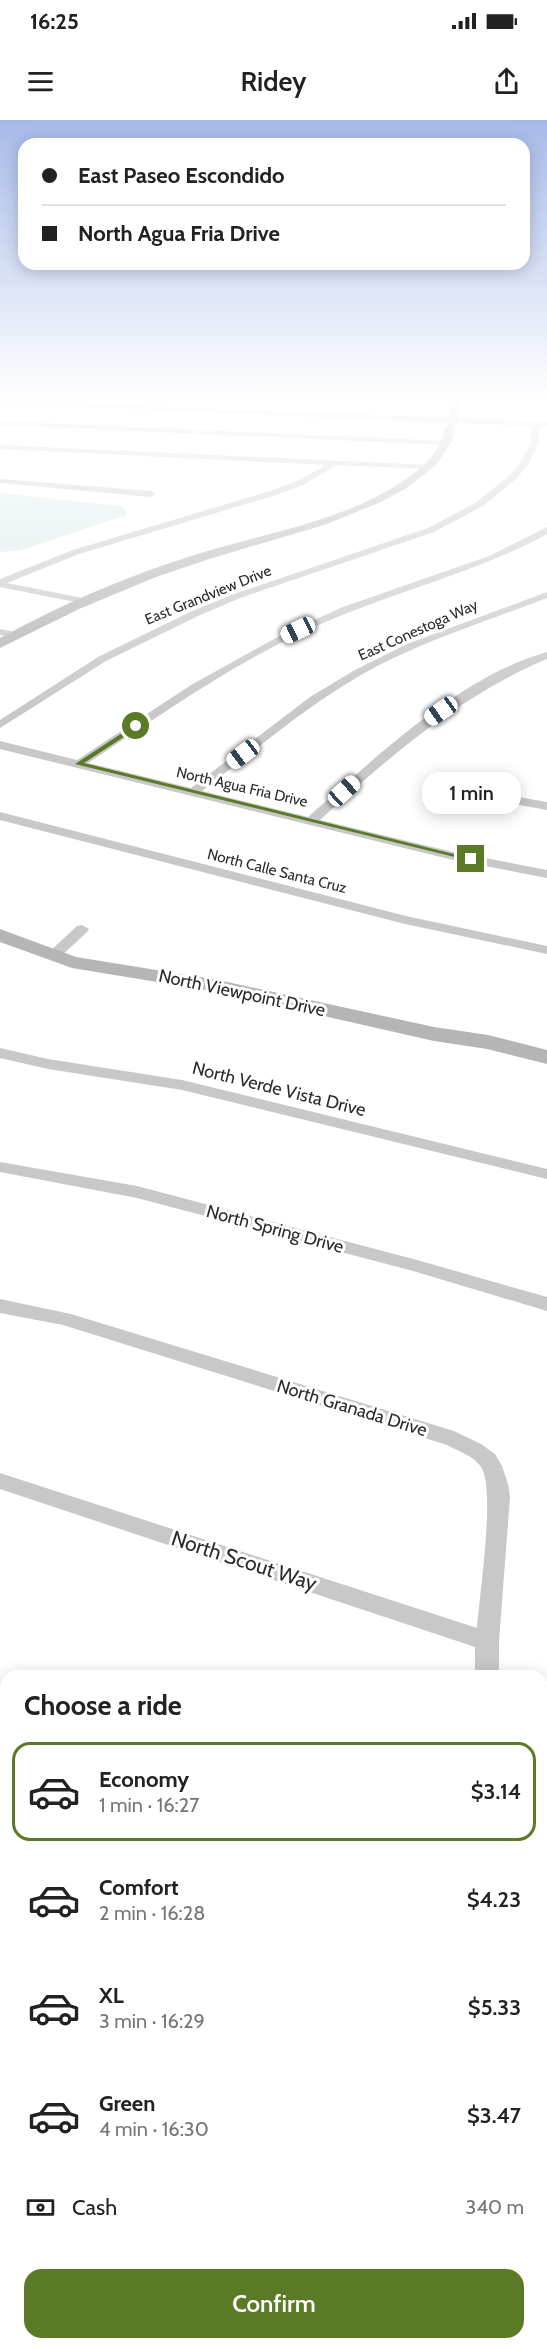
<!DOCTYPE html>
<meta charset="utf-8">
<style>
body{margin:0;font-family:Cabin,sans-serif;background:#f6f6f6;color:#222;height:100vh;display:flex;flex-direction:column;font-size:22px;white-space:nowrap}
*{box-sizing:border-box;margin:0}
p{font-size:20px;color:#767676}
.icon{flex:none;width:33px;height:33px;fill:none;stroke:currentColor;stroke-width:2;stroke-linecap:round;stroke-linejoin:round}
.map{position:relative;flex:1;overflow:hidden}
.drawer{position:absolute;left:0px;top:1550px;width:548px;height:680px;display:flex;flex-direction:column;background:#fff;border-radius:18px 18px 0 0;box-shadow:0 3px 15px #0003}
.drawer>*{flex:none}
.banner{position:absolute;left:18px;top:18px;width:512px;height:132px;border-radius:18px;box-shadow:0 3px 15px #0003;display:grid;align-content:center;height:132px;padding:0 24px;background:#fff}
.end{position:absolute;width:27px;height:27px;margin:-14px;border:8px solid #5b7a26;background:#fff;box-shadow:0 0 0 3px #fff}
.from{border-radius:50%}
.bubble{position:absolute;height:42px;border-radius:18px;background:#fff;box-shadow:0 3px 15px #0003;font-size:20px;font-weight:600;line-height:42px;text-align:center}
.car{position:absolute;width:18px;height:36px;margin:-18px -9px;border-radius:8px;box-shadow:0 0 4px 2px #0007;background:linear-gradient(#fff 24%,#345 0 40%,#fff 0 76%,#345 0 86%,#fff 0)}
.banner b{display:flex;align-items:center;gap:21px;height:57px;font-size:22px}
.banner b+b{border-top:2px solid #e0e0e0}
.banner i{width:15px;height:15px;background:#222}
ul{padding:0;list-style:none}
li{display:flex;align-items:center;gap:18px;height:99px;margin:0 12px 9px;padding:0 12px;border:3px solid transparent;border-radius:18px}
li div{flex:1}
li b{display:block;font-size:22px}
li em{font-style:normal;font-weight:600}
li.on{border-color:#5b7a26}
li>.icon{width:54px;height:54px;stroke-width:1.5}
h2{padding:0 24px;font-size:27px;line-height:72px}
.pay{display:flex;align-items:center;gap:15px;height:66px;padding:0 24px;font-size:22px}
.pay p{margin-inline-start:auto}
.cta{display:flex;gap:12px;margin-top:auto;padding:12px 24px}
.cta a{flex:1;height:69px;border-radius:18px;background:#5b7a26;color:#fff;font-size:24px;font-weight:600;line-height:69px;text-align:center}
.status{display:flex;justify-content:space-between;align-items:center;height:42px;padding:0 30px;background:#fff;direction:ltr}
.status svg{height:16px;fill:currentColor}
header{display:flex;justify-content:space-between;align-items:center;height:78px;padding:0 24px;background:#fff;font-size:27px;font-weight:600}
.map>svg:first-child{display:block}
.green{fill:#d8eae8}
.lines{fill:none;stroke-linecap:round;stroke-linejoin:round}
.street{fill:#c8c8c8;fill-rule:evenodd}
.secondary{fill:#b5b5b5;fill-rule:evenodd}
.route{fill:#5b7a26}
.labels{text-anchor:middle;stroke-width:6;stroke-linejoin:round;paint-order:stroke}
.far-street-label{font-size:15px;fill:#2b2b2b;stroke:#fff}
.street-label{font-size:18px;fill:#2b2b2b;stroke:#fff}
.near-street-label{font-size:21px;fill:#2b2b2b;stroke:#fff}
</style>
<div class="status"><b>16:25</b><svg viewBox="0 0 49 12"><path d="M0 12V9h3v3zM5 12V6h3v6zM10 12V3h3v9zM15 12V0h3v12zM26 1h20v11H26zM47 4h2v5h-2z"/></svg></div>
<header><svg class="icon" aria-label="menu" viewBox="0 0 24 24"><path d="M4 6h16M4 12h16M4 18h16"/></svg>Ridey<svg class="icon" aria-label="share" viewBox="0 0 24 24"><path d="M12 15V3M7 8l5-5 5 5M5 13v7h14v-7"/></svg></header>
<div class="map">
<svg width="547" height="2228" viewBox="0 0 547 2228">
<rect width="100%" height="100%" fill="#fff"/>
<path class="green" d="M0 373 118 386 123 387 127 392 126 395 21 430 0 432Z"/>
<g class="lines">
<path class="street" d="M0 280 547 302V306H540L538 324 528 345 516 359 483 386 434 412 240 478 198 496 106 541 0 608V600L98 537 190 492 234 474 428 408 477 382 510 355 521 342 530 324 532 306 0 284Z
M0 301 447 321 451 323 447 325 0 305Z
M0 325 428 345 432 347 428 349 337 345 303 365 276 375 79 434 7 463 88 479V483L85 484 0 467V459L73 430 270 371 297 361 326 345 0 329Z
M0 359 151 371 155 374 151 377 0 363Z
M547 407V414C476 453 397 471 323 503 239 539 164 593 88 643L191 668 310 577 355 550 407 524 547 472V478C485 502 419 522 361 555 304 588 254 631 202 671L308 697C374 639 462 555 547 532V539C459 576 390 636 320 700L449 731 547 750V758L449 739 0 629V621L77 640 191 565 283 514 343 487 489 436Z
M0 509 20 513 21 515 16 518 0 515Z
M500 674 547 682V690L496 681 494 678Z
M0 692 406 796 547 826V834L405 804 0 700Z
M82 805 89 809 87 812 58 839H48L46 836 48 833 77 806Z
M0 928 48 939 182 960 547 1049V1059L182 970 48 949 0 938Z
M0 1042 137 1066 417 1140 547 1177V1191L413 1151 137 1078 0 1052Z
M0 1179 71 1194 454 1311 481 1324 495 1334 502 1346 508 1364 510 1377 499 1521V1556H475V1527L0 1369V1353L477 1508C479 1478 496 1368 481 1347 474 1336 458 1331 447 1325L63 1205 0 1193Z
M0 1633 6 1634V1656L0 1655Z
M542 1712 547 1713V1737L542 1736Z
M0 1935 6 1936V1964L0 1963Z
M542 2025 547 2026V2056L542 2055Z
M6 2210V2223H30L28 2228H0V2212Z
M491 2223H523V2228H491Z"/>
<path class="secondary" d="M446 278H456L461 288 452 321 437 344 407 368 381 382 324 405 209 439 156 457 79 489 0 528V518C64 483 131 454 201 433 275 410 364 398 424 345 440 330 446 309 451 288Z
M0 809 76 837 218 860 434 907 488 915 547 930V944L487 929 434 921 218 872 72 848 0 822Z"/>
</g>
<linearGradient id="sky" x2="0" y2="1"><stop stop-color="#a6bae9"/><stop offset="0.47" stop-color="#fff"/><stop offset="1" stop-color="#fff" stop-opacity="0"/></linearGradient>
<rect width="547" height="590" fill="url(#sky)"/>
<path class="route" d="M136 604 139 607 84 643 474 739 471 741 75 644Z"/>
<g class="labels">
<g class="far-street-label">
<text transform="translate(208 475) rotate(-22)" y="5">East Grandview Drive</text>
<text transform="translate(418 510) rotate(-24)" y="5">East Conestoga Way</text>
<text transform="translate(242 667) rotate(13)" y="5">North Agua Fria Drive</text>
<text transform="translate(277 751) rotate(14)" y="5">North Calle Santa Cruz</text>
</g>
<g class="street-label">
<text transform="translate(242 873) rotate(12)" y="6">North Viewpoint Drive</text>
<text transform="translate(279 969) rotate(14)" y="6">North Verde Vista Drive</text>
<text transform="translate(275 1109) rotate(15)" y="6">North Spring Drive</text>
<text transform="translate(352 1288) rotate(17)" y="6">North Granada Drive</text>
</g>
<g class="near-street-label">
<text transform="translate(244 1441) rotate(18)" y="7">North Scout Way</text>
</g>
</g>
</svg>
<i class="end from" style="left:136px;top:606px"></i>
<i class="end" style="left:471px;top:739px"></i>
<div class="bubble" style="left:422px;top:652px;width:99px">1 min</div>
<i class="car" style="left:298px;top:510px;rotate:245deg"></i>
<i class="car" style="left:441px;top:591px;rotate:235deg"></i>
<i class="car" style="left:243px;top:634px;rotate:233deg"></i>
<i class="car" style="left:344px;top:671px;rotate:48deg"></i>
<div class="banner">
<b><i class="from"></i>East Paseo Escondido</b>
<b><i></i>North Agua Fria Drive</b>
</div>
<section class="drawer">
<h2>Choose a ride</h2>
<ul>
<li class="on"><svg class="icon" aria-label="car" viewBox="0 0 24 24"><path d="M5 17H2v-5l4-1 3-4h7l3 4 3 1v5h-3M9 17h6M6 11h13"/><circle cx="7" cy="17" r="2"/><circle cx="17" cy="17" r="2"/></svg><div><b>Economy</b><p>1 min · 16:27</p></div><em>$3.14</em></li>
<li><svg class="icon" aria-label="car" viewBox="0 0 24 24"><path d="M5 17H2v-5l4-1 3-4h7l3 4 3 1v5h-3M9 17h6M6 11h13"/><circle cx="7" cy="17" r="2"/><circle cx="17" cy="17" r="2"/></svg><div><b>Comfort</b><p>2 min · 16:28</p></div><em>$4.23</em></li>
<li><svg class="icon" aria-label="car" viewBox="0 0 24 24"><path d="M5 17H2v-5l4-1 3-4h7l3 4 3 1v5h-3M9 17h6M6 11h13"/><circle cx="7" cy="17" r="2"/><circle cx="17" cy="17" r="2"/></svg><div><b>XL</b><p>3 min · 16:29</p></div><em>$5.33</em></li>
<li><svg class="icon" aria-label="car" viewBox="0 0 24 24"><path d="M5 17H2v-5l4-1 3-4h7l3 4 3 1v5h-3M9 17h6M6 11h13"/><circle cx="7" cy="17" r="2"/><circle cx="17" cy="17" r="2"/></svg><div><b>Green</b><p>4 min · 16:30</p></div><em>$3.47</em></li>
</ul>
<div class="pay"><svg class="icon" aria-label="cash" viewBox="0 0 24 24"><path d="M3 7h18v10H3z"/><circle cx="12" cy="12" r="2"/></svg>Cash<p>340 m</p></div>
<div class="cta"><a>Confirm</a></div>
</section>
</div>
